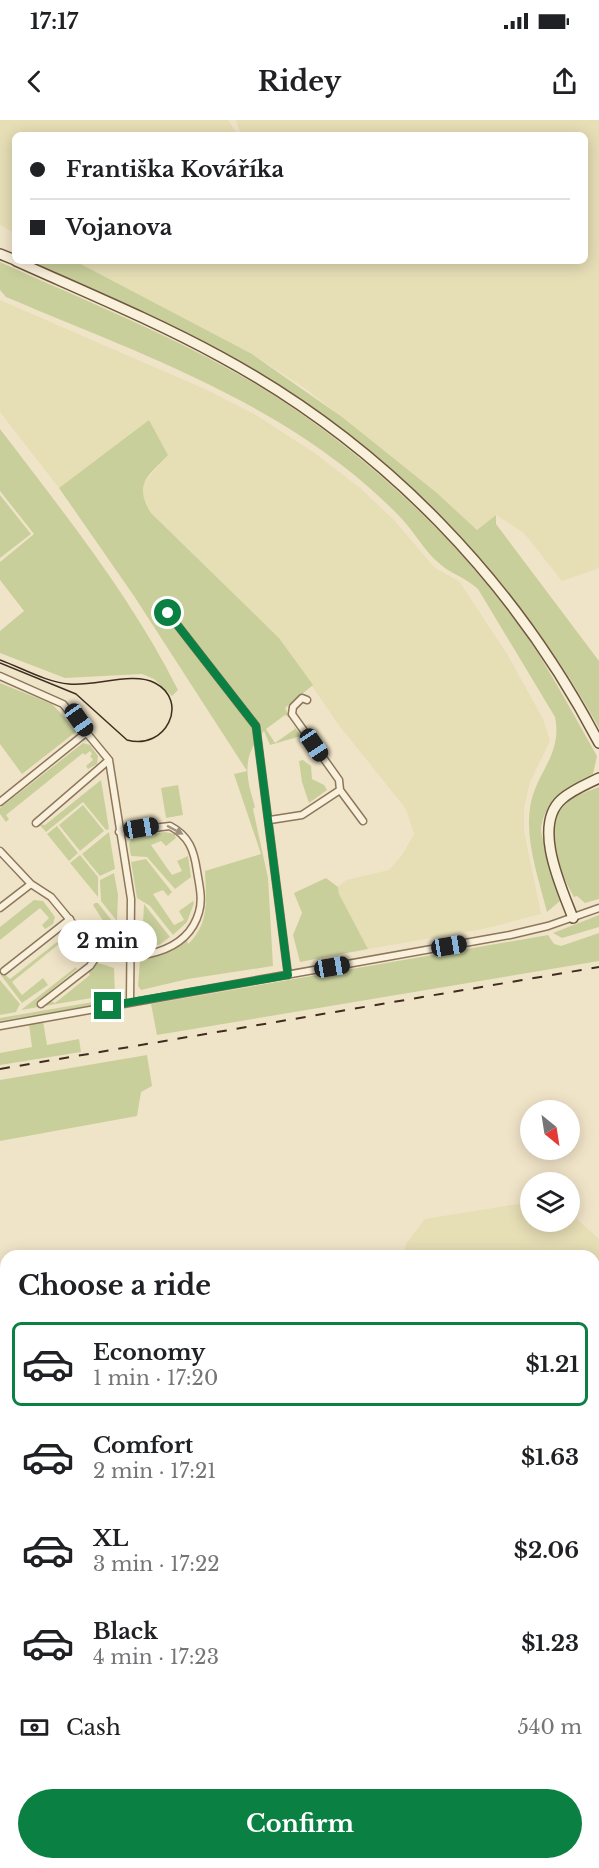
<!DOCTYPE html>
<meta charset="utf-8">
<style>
body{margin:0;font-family:"Libre Baskerville",serif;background:#f2f2f2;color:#202124;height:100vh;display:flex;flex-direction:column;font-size:22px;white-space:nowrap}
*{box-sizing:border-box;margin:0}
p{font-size:20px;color:#757577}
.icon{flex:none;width:33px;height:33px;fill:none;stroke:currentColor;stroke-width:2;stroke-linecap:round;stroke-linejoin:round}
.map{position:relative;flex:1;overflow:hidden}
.details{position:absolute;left:0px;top:1130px;width:600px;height:620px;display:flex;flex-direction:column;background:#fff;border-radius:18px 18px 0 0;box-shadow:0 3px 15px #0003}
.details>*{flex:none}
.guide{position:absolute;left:12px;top:12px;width:576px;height:132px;border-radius:9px;box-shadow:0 3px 15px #0003;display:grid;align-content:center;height:132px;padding:0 18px;background:#fff}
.needle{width:39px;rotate:150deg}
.tools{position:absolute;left:520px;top:980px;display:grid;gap:12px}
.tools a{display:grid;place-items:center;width:60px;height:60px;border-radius:50%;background:#fff;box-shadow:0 3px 15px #0003;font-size:30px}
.end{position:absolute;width:27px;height:27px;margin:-14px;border:8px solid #0b8043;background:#fff;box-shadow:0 0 0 3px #fff}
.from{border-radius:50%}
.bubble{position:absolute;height:42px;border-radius:21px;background:#fff;box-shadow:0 3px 15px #0003;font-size:20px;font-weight:700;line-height:42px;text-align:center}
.car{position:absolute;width:18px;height:36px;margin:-18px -9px;border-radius:8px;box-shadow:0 0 4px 2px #0007;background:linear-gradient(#222 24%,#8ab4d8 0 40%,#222 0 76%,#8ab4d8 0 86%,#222 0)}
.guide b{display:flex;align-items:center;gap:21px;height:57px;font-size:22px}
.guide b+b{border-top:2px solid #e0e0e0}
.guide i{width:15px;height:15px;background:#202124}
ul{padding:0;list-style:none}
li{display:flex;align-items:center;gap:18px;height:84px;margin:0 12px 9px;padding:0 6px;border:3px solid transparent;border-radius:9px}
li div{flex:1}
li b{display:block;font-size:22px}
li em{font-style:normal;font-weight:700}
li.on{border-color:#0b8043}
li>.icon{width:54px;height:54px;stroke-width:1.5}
h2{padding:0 18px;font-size:27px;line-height:72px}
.pay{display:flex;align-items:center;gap:15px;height:66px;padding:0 18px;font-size:22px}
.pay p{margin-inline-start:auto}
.cta{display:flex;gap:12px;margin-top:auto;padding:12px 18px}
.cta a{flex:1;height:69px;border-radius:36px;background:#0b8043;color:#fff;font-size:24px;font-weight:700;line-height:69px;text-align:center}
.status{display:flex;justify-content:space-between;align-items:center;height:42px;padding:0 30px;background:#fff;direction:ltr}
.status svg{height:16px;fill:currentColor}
header{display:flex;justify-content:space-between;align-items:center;height:78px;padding:0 18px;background:#fff;font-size:27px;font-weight:700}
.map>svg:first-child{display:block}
.farmland{fill:#e6deb5}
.green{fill:#c9cf9b}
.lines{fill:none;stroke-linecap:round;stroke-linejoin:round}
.stream{stroke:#6f938a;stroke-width:2}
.street-casing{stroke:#8d765c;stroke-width:9}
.secondary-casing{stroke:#6f573f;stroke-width:12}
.street{stroke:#faf1dc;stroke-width:6}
.secondary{stroke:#faf1dc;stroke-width:9}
.tram{stroke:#3d2e20;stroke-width:1.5}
.rail{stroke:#3d2e20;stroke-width:2;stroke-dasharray:10 10;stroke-linecap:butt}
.oneway{fill:#9c907e}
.route{stroke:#0b8043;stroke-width:8}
</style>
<div class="status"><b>17:17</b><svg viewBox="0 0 49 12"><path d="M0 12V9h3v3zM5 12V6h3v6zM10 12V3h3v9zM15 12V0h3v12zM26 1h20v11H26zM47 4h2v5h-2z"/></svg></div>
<header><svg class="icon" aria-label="back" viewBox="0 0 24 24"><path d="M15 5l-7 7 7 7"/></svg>Ridey<svg class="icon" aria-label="share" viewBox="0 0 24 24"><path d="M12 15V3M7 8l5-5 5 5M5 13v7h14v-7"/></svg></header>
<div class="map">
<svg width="599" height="1748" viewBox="0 0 599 1748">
<rect width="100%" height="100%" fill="#f0e4c8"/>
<path class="farmland" d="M0 0H228L238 15H15V113L0 105Z
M236 0H599V448L562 461 524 413 496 395 477 410 437 373 306 269 252 234 75 141H585V15H241Z
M0 180 207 270 256 295 313 332 359 367 394 400 435 448 459 461 507 534 543 599 550 621 530 662 524 688V711L541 794 483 809 368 829 339 774 338 767 346 760 389 750 402 735 414 714 406 689 338 604 279 518 151 393 141 371 143 364 168 335 149 300 59 368 0 292Z
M531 1082V1101H570V1093L599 1119V1156L594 1157V1136L403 1135 406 1124 425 1099Z
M6 1457V1533L0 1517V1458Z
M383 1743H511L513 1748H386Z"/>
<path class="green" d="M28 141H75L252 234 342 297 437 373 477 410 496 395V404L599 541V608C510 447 377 318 217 230 156 196 91 170 28 141Z
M0 142C88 182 179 218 262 268 365 332 469 428 536 530 558 565 577 601 597 636L593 654C570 671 542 679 541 712L560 781 547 792C539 760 525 721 530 688 535 652 563 636 555 597L478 469C465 457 451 454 440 444 425 432 415 413 402 399 367 362 323 329 280 303 194 251 98 216 6 177L0 170Z
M149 300 168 335C148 357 133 363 151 393L279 518 313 565 285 588 290 598 285 595 266 609 275 623 295 609 294 606 301 616 270 625 264 611C241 636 246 657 255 687L253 689 268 758 273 846 188 859 141 870 138 866 140 840 162 835 186 817 188 824C210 803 206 779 205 751L261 734 234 654 247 651 134 476 59 368Z
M0 309C63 392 131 476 178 570L172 576 154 559 142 554 65 558 0 533V511L24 491 0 460V442L34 414 0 371Z
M0 375 31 414 0 438Z
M0 563 52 584 77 611 22 654 0 624Z
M83 623 90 625 98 636 97 644 88 649 86 646 93 640 90 636 92 634 90 631 85 635 83 633 6 695 9 699 6 702 0 694V688Z
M303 640 311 646 312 659 324 665 327 670 309 683 302 662 299 641Z
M101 660 109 709 106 710 83 682 46 712 39 704 45 705Z
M178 665 183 695 166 698 161 668Z
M599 667V779L585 783 577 776 574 777C559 751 539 704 569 681 577 674 589 671 599 667Z
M83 685 104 711 80 731 59 705Z
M57 706 78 733 69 741 47 714Z
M109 712 115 749 100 756 82 734Z
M165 712 174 714 176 718 166 726 161 721 151 725 172 755 182 751 177 741 188 736 191 757 175 769 147 737 131 736 129 724 132 717Z
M80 735 98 757V777L70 743Z
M146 739 172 772 168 776 163 770 153 774 174 805 184 800 179 791 193 781 194 783 187 802 173 815 150 786 137 778 131 742Z
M114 753 118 775 117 801 101 781 100 760Z
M326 758 338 767 339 774 368 829 300 842 293 815 302 793 294 773Z
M34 780 43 781 55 797 53 804 45 809 42 805 49 798 40 788 0 820V807Z
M95 783H98L116 806 115 811 98 823 86 810 93 804 99 810 107 807 93 785Z
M144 784 170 817 159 825 142 823Z
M599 795V807L562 818 553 813Z
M599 813V841L157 915 151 884 548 815 554 824 561 826Z
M57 822 59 824 12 862 22 875 43 858 48 865 22 883 0 854V850L10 859Z
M95 842 114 848 115 874 21 890 76 847 77 849 37 882 42 886 49 880 55 883 90 855 88 851Z
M0 860 20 884 16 892 0 895Z
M125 873 118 881 0 901V898L116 878Z
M43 901 47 925 79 919 81 932 0 945V933L32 927 29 904Z
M147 935 152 966 141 972 137 996 0 1021V960Z
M0 1337H6V1454H0Z
M599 1493V1636L594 1640V1494Z
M6 1601V1735L0 1737V1723L5 1720 0 1707V1602Z
M14 1743H346L339 1748H16Z"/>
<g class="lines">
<path class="stream" d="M594 1523 599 1521
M594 1641 599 1639
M369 1748 374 1743"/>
<g class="street-casing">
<path id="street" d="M168 493 256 606 288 855
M0 556 63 584 109 640 131 779 130 882
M307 580 302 578 293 587 292 594 339 660 340 670
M0 682 87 612
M270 700 302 695 340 670 363 701
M36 703 109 640
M0 731 31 764 51 777 98 834
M0 788 31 764
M4 851 70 799
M41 884 90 846 98 834C134 841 187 835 199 792 203 779 199 764 197 751 194 730 189 716 170 706L119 712
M0 906 510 815 548 806 599 788
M594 1409 599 1410
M594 1432 599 1427
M594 1736 599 1748
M355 1748 361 1743"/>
</g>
<g class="secondary-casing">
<path id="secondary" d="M0 134 15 140
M16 141C85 172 155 201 221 237 383 325 514 460 599 623
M573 798C561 767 532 705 562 679 572 670 587 664 599 658
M594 1262 599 1261
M0 1330H6
M594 1659 599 1648
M546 1748 548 1743"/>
</g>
<use href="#street" class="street"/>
<use href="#secondary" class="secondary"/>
<path class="tram" d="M0 540C22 548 46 562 69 564 94 567 133 551 155 563 190 581 166 631 127 620L76 574 0 543"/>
<path class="rail" d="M0 949 599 847"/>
</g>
<defs><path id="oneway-solid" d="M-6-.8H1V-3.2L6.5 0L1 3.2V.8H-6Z" transform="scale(1.5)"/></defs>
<use class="oneway" href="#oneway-solid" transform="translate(175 710) rotate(28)"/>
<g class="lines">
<path class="route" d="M108 886 288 855 256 606 168 493"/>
</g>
</svg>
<div class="tools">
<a><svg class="needle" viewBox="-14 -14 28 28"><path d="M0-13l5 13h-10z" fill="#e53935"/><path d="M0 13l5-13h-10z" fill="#757577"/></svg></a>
<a><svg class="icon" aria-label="layers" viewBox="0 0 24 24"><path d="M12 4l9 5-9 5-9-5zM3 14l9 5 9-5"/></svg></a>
</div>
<i class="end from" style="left:168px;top:493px"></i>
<i class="end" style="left:108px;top:886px"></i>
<div class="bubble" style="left:58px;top:800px;width:99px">2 min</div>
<i class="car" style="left:79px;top:600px;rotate:145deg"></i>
<i class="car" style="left:314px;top:625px;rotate:146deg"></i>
<i class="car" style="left:141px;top:708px;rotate:80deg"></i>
<i class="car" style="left:449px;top:826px;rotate:80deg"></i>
<i class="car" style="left:332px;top:847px;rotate:80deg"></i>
<div class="guide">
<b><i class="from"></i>Františka Kováříka</b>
<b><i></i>Vojanova</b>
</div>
<section class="details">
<h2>Choose a ride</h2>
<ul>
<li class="on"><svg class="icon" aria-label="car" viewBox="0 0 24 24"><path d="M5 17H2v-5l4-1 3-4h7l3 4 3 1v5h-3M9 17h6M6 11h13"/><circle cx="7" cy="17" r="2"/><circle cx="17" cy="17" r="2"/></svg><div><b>Economy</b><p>1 min · 17:20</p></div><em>$1.21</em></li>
<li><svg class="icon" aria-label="car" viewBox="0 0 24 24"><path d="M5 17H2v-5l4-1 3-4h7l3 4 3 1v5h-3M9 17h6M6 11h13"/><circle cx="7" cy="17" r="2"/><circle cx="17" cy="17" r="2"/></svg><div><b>Comfort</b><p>2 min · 17:21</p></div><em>$1.63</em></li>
<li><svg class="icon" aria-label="car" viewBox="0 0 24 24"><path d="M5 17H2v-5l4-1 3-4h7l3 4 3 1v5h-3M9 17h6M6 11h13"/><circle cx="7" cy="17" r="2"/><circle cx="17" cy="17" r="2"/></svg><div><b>XL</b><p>3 min · 17:22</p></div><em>$2.06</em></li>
<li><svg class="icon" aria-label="car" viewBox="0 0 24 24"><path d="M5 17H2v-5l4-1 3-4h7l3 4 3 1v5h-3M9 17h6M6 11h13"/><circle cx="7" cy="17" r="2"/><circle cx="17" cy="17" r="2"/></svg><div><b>Black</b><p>4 min · 17:23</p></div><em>$1.23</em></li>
</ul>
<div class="pay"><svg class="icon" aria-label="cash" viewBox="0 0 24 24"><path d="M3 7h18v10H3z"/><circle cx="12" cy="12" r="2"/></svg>Cash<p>540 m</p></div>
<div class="cta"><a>Confirm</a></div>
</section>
</div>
